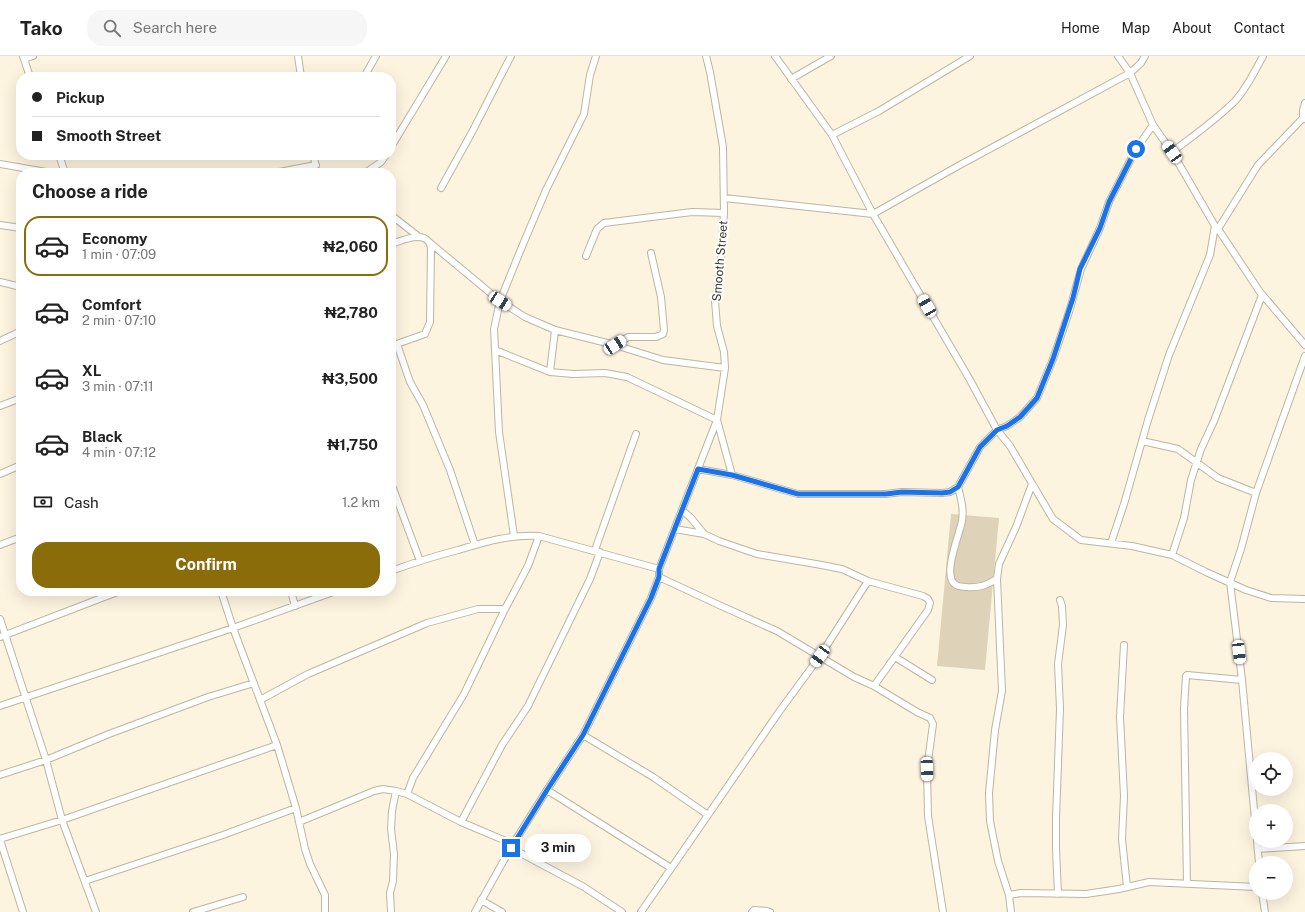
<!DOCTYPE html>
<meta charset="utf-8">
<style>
body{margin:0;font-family:"Public Sans",sans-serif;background:#f6f6f6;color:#222;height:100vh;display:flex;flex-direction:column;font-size:15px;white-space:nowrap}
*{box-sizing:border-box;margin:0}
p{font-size:13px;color:#767676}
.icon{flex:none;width:22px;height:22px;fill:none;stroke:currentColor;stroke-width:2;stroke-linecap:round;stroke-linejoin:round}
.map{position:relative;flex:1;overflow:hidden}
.panel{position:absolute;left:16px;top:112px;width:380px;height:428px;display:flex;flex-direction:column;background:#fff;border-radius:16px;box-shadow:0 4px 16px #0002}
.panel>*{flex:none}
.top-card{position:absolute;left:16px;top:16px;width:380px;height:88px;border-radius:16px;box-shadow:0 4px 16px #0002;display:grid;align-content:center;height:88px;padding:0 16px;background:#fff}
.fabs{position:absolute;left:1249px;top:696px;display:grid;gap:8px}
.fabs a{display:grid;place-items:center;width:44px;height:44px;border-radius:50%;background:#fff;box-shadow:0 4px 16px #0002;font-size:20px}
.end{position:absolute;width:18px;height:18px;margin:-9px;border:5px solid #1a73e8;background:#fff;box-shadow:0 0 0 2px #fff}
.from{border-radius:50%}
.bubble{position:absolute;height:28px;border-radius:14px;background:#fff;box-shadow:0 4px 16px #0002;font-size:13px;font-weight:700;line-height:28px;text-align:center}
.car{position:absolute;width:12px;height:24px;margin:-12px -6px;border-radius:5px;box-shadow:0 0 3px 1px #0007;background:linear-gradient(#fff 24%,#345 0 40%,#fff 0 76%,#345 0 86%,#fff 0)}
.top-card b{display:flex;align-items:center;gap:14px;height:38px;font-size:15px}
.top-card b+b{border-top:1px solid #e0e0e0}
.top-card i{width:10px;height:10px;background:#222}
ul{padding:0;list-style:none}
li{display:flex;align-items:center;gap:12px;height:60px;margin:0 8px 6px;padding:0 8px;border:2px solid transparent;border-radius:16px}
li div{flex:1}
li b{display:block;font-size:15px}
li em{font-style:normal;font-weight:700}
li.selected{border-color:#8a6c0b}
li>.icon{width:36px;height:36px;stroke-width:1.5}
h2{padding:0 16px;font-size:18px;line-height:48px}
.pay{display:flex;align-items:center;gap:10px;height:44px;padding:0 16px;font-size:15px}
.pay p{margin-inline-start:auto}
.primary-button{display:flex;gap:8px;margin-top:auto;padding:8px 16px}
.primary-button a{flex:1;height:46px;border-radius:16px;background:#8a6c0b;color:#fff;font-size:16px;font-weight:700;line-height:46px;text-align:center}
header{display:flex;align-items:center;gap:24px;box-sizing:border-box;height:56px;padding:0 20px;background:#fff;border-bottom:1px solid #e0e0e0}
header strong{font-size:19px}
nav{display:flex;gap:22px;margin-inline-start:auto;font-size:14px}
.search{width:280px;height:36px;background:#f6f6f6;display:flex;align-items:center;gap:10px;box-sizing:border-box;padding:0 14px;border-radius:16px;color:#767676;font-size:15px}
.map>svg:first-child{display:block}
.green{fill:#ded3b9}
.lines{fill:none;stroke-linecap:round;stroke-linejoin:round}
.minor-casing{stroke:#bdb5a2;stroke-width:8}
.minor{stroke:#fff;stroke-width:6}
.route{stroke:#1a73e8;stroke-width:5}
.labels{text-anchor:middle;stroke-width:4;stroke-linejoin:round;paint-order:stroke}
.street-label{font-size:12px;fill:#3b3830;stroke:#fff}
</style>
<header>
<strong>Tako</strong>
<div class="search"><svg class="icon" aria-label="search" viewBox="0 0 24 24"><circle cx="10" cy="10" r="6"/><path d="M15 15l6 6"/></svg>Search here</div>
<nav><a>Home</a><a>Map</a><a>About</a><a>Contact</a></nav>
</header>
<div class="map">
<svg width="1305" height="856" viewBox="0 0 1305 856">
<rect width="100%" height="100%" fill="#fcf4df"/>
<path class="green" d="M951 458 999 462 985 614 937 610Z"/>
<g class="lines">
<g class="minor-casing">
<path id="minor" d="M23 0 30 21
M298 0 301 21
M775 0 832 79 873 158 970 324 997 374 1010 390 1053 463 1081 484 1132 490 1172 499 1206 516 1246 534 1271 542 1305 543
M1118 0 1130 17 1153 69 1172 96 1215 170 1218 173 1260 236 1305 289
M24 3 33 0
M364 21 376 0
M791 23 831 0
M1303 62V54L1305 47
M832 79 879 55 970 0
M391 91 446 0
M1172 96C1193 80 1216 64 1235 45 1247 32 1255 15 1263 0
M59 99 65 117
M314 99 316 117
M0 108 52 117
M274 117 316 109
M365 117 381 106 386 99
M441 132 471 78 511 0
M724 142 873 158 958 110 1130 17 1141 7 1145 0
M391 159 419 181
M0 169 21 172
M1218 173 1258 109 1303 62 1305 63
M429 186 500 245 525 261 555 274 615 289 663 304 725 312
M391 188C401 185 420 176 428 185 430 187 431 191 431 194L430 266 425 278 391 290
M586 200 597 173 604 167 692 156 724 157
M0 226 21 231
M0 285 21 275
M397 288 410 326 423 349 450 414 475 489
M615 289 628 281H656L663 278 664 274 661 241 651 197
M495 294 550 316 573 318 605 317 627 321 717 364 732 419
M550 316 555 274
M0 350 21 342
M1142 385 1178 393 1218 422 1256 437
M698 413 732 419 798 438H886L902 436 942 437 950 436 958 431 980 391 997 374 1007 370 1020 361 1037 342 1053 303 1070 253 1081 213 1100 172 1109 146 1136 93 1153 69
M0 418 21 409
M391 427 420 505
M958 431C961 443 964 453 962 465 960 477 941 521 956 529 958 531 962 530 965 531 980 532 984 530 997 523
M682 454 691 462 704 478 719 485 757 498 816 508 842 513 868 525 923 540 928 543 930 547 928 554 874 630
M675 473 704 478
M514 480 499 376 494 273 500 245 521 193 546 134 584 58 590 19 596 0
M1111 487 1124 448 1148 364 1169 299 1210 199 1215 170
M0 489 21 481
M595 494 636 378
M1172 499 1184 462 1191 424 1201 393 1214 365 1262 239 1260 236
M391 515C413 507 435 500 458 494 485 486 511 478 539 480L659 513
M659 521 719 549 777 575 854 621 874 630 917 656 930 662 933 668 927 713 928 760 943 856
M221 535 233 572 277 689 296 752 305 793 310 808 325 839V856
M291 535 295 550
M0 563 46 704 62 764 96 856
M0 581 120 535
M1124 589 1120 661 1124 740 1122 783 1127 831
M895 601 932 624
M260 644 308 618 427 567 478 553H505
M0 650 233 572 336 535
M583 679 653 721 708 759 779 656 820 600 868 525
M0 719 46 704 109 678 208 641 254 627
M547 734 671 812
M299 766 374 735 383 733 396 735
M461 766 502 689 528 650 590 523 600 496
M1256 775 1242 624 1230 526 1241 493 1256 437 1305 300
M0 783 62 764 277 689
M0 784 23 856
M1257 785 1259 807
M513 788 461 766 407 738 413 722 464 638 505 553 528 510 539 480
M511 792 584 831 622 856
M1258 793 1305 790
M85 825 223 779 296 752
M1187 827 1184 652 1186 620 1187 619 1242 624
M1262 837 1265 856
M1058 838 1056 793V762L1060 653 1058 608 1063 569 1062 550 1060 544
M1009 839 998 805 990 765 989 737 995 674 1002 635 997 523 999 508 1016 471 1032 428
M481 844 502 856
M193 856 243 841
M391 856 390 837 393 825 394 798 391 773 392 755 396 735 407 738
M475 856 513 788 547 734 583 679 651 542 659 521V513L717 364 725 312 724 296 717 270 715 245 720 219 724 157 723 91 710 16 706 0
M641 856 708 759
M752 856 754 854 767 855 770 856
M1011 856 1009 839 1021 837 1086 838 1119 833 1149 826 1256 831"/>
</g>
<use href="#minor" class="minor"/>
</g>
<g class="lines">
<path class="route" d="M511 792 547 734 583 679 651 542 659 521V513L698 413 732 419 798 438H886L902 436 942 437 950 436 958 431 980 391 997 374 1007 370 1020 361 1037 342 1053 303 1073 242 1080 213 1100 172 1109 146 1136 93"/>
</g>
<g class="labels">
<g class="street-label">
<text transform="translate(720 205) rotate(-85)" y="4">Smooth Street</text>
</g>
</g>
</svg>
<div class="fabs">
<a><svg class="icon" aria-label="locate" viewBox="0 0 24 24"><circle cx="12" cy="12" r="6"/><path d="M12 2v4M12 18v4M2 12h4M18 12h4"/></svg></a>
<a>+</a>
<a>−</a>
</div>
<i class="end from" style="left:1136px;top:93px"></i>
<i class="end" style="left:511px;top:792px"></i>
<div class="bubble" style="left:525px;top:778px;width:66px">3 min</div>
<i class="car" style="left:1172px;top:96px;rotate:325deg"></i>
<i class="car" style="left:500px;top:245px;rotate:123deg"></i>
<i class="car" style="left:927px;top:250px;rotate:330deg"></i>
<i class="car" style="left:615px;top:289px;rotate:57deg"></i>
<i class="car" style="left:1239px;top:596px;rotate:173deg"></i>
<i class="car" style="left:820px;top:600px;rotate:216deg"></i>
<i class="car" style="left:927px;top:713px;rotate:178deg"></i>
<div class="top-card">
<b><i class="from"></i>Pickup</b>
<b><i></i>Smooth Street</b>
</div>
<section class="panel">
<h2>Choose a ride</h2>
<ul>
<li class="selected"><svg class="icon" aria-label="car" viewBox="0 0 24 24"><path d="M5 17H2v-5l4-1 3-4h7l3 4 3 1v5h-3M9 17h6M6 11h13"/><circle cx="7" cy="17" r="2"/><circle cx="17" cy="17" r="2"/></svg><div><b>Economy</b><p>1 min · 07:09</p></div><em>₦2,060</em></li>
<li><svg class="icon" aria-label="car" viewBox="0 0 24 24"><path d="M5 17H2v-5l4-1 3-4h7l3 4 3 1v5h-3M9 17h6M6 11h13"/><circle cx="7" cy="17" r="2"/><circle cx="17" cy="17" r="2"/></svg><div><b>Comfort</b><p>2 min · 07:10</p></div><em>₦2,780</em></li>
<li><svg class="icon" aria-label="car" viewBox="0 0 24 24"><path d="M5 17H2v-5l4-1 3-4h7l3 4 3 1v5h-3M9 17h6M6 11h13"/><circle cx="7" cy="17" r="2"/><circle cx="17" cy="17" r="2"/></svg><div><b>XL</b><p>3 min · 07:11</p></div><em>₦3,500</em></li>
<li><svg class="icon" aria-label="car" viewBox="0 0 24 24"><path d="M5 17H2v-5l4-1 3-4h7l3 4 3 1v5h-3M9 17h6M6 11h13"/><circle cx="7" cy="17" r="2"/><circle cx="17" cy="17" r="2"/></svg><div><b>Black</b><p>4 min · 07:12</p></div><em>₦1,750</em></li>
</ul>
<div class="pay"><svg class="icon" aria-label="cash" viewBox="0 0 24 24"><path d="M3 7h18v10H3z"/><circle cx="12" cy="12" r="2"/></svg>Cash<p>1.2 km</p></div>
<div class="primary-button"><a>Confirm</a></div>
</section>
</div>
